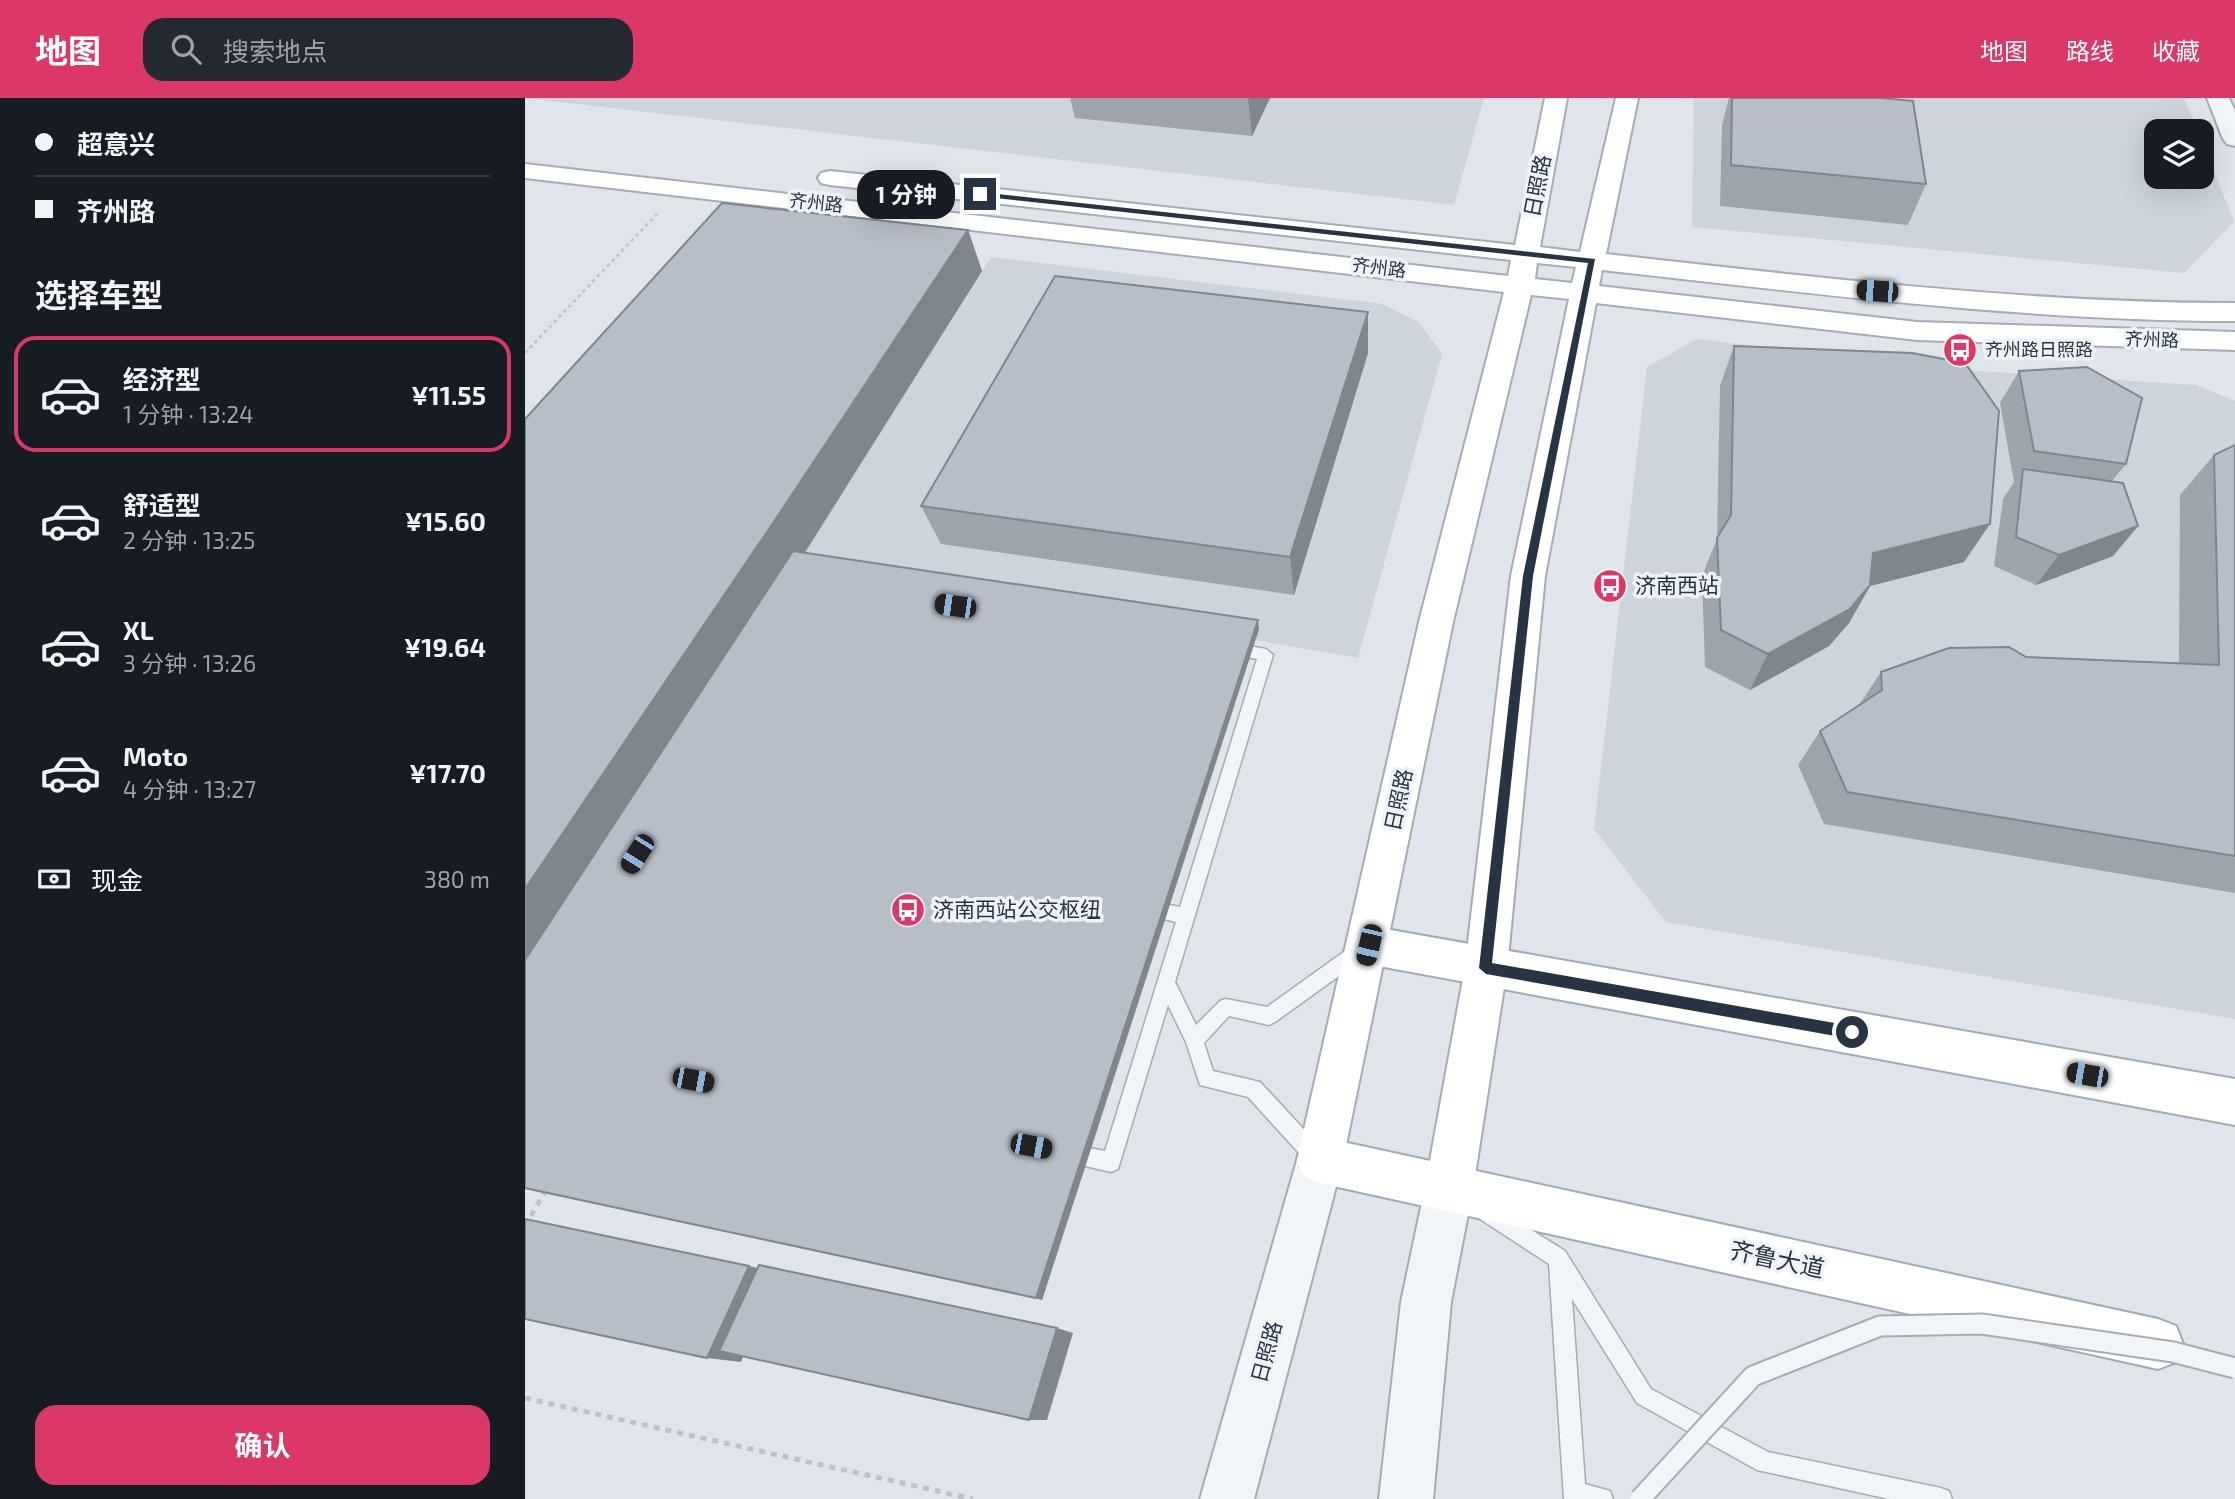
<!DOCTYPE html>
<html lang="zh">
<meta charset="utf-8">
<style>
body{margin:0;font-family:"Exo 2","Noto Sans SC",sans-serif;background:#242831;color:#f1f3f6;height:100vh;display:flex;flex-direction:column;font-size:26px;white-space:nowrap}
*{box-sizing:border-box;margin:0}
p{font-size:23px;color:#9ea1a6}
.icon{flex:none;width:38px;height:38px;fill:none;stroke:currentColor;stroke-width:2;stroke-linecap:round;stroke-linejoin:round}
.map{position:relative;flex:1;overflow:hidden}
.drawer{display:flex;flex-direction:column;background:#171b24;width:525px}
.drawer>*{flex:none}
.top-card{display:grid;align-content:center;height:154px;padding:0 35px;background:#171b24}
.tools{position:absolute;left:1619px;top:21px;display:grid;gap:14px}
.tools a{display:grid;place-items:center;width:70px;height:70px;border-radius:14px;background:#171b24;box-shadow:0 7px 28px #0002;font-size:35px}
.end{position:absolute;width:32px;height:32px;margin:-16px;border:9px solid #263443;background:#fff;box-shadow:0 0 0 4px #fff}
.from{border-radius:50%}
.bubble{position:absolute;height:49px;border-radius:21px;background:#171b24;box-shadow:0 7px 28px #0002;font-size:23px;font-weight:700;line-height:49px;text-align:center}
.car{position:absolute;width:21px;height:42px;margin:-21px -10px;border-radius:9px;box-shadow:0 0 5px 2px #0007;background:linear-gradient(#222 24%,#8ab4d8 0 40%,#222 0 76%,#8ab4d8 0 86%,#222 0)}
.top-card b{display:flex;align-items:center;gap:24px;height:66px;font-size:26px}
.top-card b+b{border-top:2px solid #363941}
.top-card i{width:18px;height:18px;background:#f1f3f6}
ul{padding:0;list-style:none}
li{display:flex;align-items:center;gap:21px;height:116px;margin:0 14px 10px;padding:0 21px;border:4px solid transparent;border-radius:21px}
li div{flex:1}
li b{display:block;font-size:26px}
li em{font-style:normal;font-weight:700}
li.current{border-color:#db3867}
li>.icon{width:63px;height:63px;stroke-width:1.5}
h2{padding:0 35px;font-size:32px;line-height:84px}
.pay{display:flex;align-items:center;gap:18px;height:77px;padding:0 35px;font-size:26px}
.pay p{margin-inline-start:auto}
.cta{display:flex;gap:14px;margin-top:auto;padding:14px 35px}
.cta a{flex:1;height:80px;border-radius:21px;background:#db3867;color:#fff;font-size:28px;font-weight:700;line-height:80px;text-align:center}
header{display:flex;align-items:center;gap:42px;box-sizing:border-box;height:98px;padding:0 35px;background:#db3867;color:#fff}
header strong{font-size:33px}
nav{display:flex;gap:38px;margin-inline-start:auto;font-size:24px}
.search{width:490px;height:63px;background:#242831;display:flex;align-items:center;gap:18px;box-sizing:border-box;padding:0 24px;border-radius:21px;color:#9ea1a6;font-size:26px}
main{display:flex;flex:1;min-height:0}
.map>svg:first-child{display:block}
.built{fill:#cdd4dc}
.lines{fill:none;stroke-linecap:round;stroke-linejoin:round}
.service-casing{stroke:#a4acb5;stroke-width:3}
.tertiary-casing{stroke:#a4acb5;stroke-width:4}
.secondary-casing{stroke:#a4acb5;stroke-width:4}
.primary-casing{stroke:#9dabb7;stroke-width:4}
.path-far1{stroke:#bdc3c9;stroke-width:2.5;stroke-dasharray:3.5 3.5;stroke-linecap:butt}
.path{stroke:#bdc3c9;stroke-width:5;stroke-dasharray:6 6;stroke-linecap:butt}
.service{fill:#f2f5f8;fill-rule:evenodd}
.tertiary{fill:#f2f5f8;fill-rule:evenodd}
.secondary{fill:#fff;fill-rule:evenodd}
.primary{fill:#fff;fill-rule:evenodd}
.service-bridge-casing{stroke:#a4acb5;stroke-width:23;stroke-linecap:butt}
.service-bridge{stroke:#f2f5f8;stroke-width:19}
.wall{fill:#9da4ac}
.shaded-wall{fill:#7f868c}
.building{fill:#b6bfc8;stroke:#7f868c;stroke-width:2}
.route{fill:#263443}
.labels{text-anchor:middle;stroke-width:7;stroke-linejoin:round;paint-order:stroke}
.far-street-label{font-size:18px;fill:#263443;stroke:#eff3f7}
.far-poi-label{font-size:18px;fill:#263443;stroke:#eff3f7;text-anchor:start}
.street-label{font-size:21px;fill:#263443;stroke:#eff3f7}
.poi-label{font-size:21px;fill:#263443;stroke:#eff3f7;text-anchor:start}
.near-street-label{font-size:24px;fill:#263443;stroke:#eff3f7}
</style>
<header>
<strong>地图</strong>
<div class="search"><svg class="icon" aria-label="search" viewBox="0 0 24 24"><circle cx="10" cy="10" r="6"/><path d="M15 15l6 6"/></svg>搜索地点</div>
<nav><a>地图</a><a>路线</a><a>收藏</a></nav>
</header>
<main>
<section class="drawer">
<div class="top-card">
<b><i class="from"></i>超意兴</b>
<b><i></i>齐州路</b>
</div>
<h2>选择车型</h2>
<ul>
<li class="current"><svg class="icon" aria-label="car" viewBox="0 0 24 24"><path d="M5 17H2v-5l4-1 3-4h7l3 4 3 1v5h-3M9 17h6M6 11h13"/><circle cx="7" cy="17" r="2"/><circle cx="17" cy="17" r="2"/></svg><div><b>经济型</b><p>1 分钟 · 13:24</p></div><em>¥11.55</em></li>
<li><svg class="icon" aria-label="car" viewBox="0 0 24 24"><path d="M5 17H2v-5l4-1 3-4h7l3 4 3 1v5h-3M9 17h6M6 11h13"/><circle cx="7" cy="17" r="2"/><circle cx="17" cy="17" r="2"/></svg><div><b>舒适型</b><p>2 分钟 · 13:25</p></div><em>¥15.60</em></li>
<li><svg class="icon" aria-label="car" viewBox="0 0 24 24"><path d="M5 17H2v-5l4-1 3-4h7l3 4 3 1v5h-3M9 17h6M6 11h13"/><circle cx="7" cy="17" r="2"/><circle cx="17" cy="17" r="2"/></svg><div><b>XL</b><p>3 分钟 · 13:26</p></div><em>¥19.64</em></li>
<li><svg class="icon" aria-label="car" viewBox="0 0 24 24"><path d="M5 17H2v-5l4-1 3-4h7l3 4 3 1v5h-3M9 17h6M6 11h13"/><circle cx="7" cy="17" r="2"/><circle cx="17" cy="17" r="2"/></svg><div><b>Moto</b><p>4 分钟 · 13:27</p></div><em>¥17.70</em></li>
</ul>
<div class="pay"><svg class="icon" aria-label="cash" viewBox="0 0 24 24"><path d="M3 7h18v10H3z"/><circle cx="12" cy="12" r="2"/></svg>现金<p>380 m</p></div>
<div class="cta"><a>确认</a></div>
</section>
<div class="map">
<svg width="1710" height="1401" viewBox="0 0 1710 1401">
<rect width="100%" height="100%" fill="#dfe5ea"/>
<path class="built" d="M0 0H959L929 107Z
M1169 0H1659L1673 33H1631V79H1676L1677 43 1709 124 1659 175 1167 129Z
M466 159 858 206 894 224 917 256 833 560 274 463Z
M1172 241 1438 272 1671 287 1710 303V921L1141 824 1069 731 1122 269Z"/>
<g class="lines">
<g class="service-casing">
<path id="service" d="M707 545 741 551 748 557 650 884 671 927 695 903 701 901 742 909 827 848 833 846 839 848 842 854 839 860 750 924 744 927 704 918 679 945 688 973 735 984 797 1051 800 1058 797 1065 790 1068 783 1065 723 999 675 987 661 944 643 907 593 1071 586 1074 543 1064 536 1062 534 1055 536 1048 543 1046 580 1053 651 824 618 816 616 811 618 806 624 803 655 809 732 561 702 555 700 551 702 547Z
M962 1104 1040 1153 1126 1291 1243 1354 1416 1390 1424 1393 1427 1401H1364L1232 1372 1112 1305 1047 1201 1060 1386 1085 1393 1088 1401H1039L1024 1166 955 1121 952 1114 955 1107Z"/>
</g>
<g class="tertiary-casing">
<path id="tertiary" d="M1682 0H1704L1710 13V48L1702 46 1698 41Z
M795 1039 811 1046 818 1062 729 1401H675L772 1062 779 1046Z
M924 1066 941 1073 948 1090 926 1204 908 1401H854L876 1204 900 1090 907 1073Z"/>
</g>
<g class="secondary-casing">
<path id="secondary" d="M1020 0H1042L1015 149 1055 154 1091 0H1113L1081 156C1289 179 1500 205 1710 205V223C1499 223 1287 195 1077 172L1074 188 1392 224 1710 234V252L1392 242 1071 205 1020 478 982 870 948 1090 941 1107 924 1114 907 1107 900 1090 940 870 986 478 1044 201 1006 197 928 524 818 1062 811 1078 795 1085 779 1078 772 1062 894 524 979 194 0 80V66L983 178 986 162 305 87 296 85 293 80 296 75 305 73 990 147ZM1012 165 1051 169 1047 185 1010 181Z"/>
</g>
<g class="primary-casing">
<path id="primary" d="M843 828 1710 981V1027L843 866 828 861 822 847 828 833Z
M795 1039 1633 1221 1651 1228 1658 1246 1651 1264 1633 1271 795 1085 779 1078 772 1062 779 1046Z"/>
</g>
<path class="path-far1" d="M0 255 132 116"/>
<path class="path" d="M0 1128 22 1090
M0 1300 448 1401"/>
<use href="#service" class="service"/>
<use href="#tertiary" class="tertiary"/>
<use href="#secondary" class="secondary"/>
<use href="#primary" class="primary"/>
<g class="service-bridge-casing">
<path id="service-bridge" d="M1115 1401 1228 1278 1355 1228 1457 1226 1648 1254 1710 1270"/>
</g>
<use href="#service-bridge" class="service-bridge"/>
</g>
<path class="wall" d="M545 0H745L727 38 550 20Z
M1204 0H1356L1401 86 1383 127 1195 108 1197 27Z
M443 132 457 173 280 455 734 531 517 1202 0 1091V321Z
M1209 248 1439 464 1345 488 1324 525 1304 548 1225 592 1180 569 1177 478 1192 441 1195 288Z
M843 255 769 497 416 446 396 408Z
M1494 273 1601 366 1587 383 1613 428 1588 458 1511 487 1469 468 1478 401 1489 384 1475 305Z
M1710 347V795L1299 726 1273 667 1295 633 1334 607 1356 574 1501 559 1654 565 1655 397 1689 357Z"/>
<path class="shaded-wall" d="M723 0H745L727 38Z
M443 132 457 173 274 463 0 889V791Z
M843 214V255L769 497 765 459Z
M1465 426 1439 464 1345 488 1324 525 1304 548 1225 592 1243 556 1348 455Z
M1613 428 1588 458 1511 487 1534 457Z
M733 522 734 531 517 1202 511 1200Z
M224 1168 255 1176 216 1264 182 1260Z
M532 1230 548 1235 522 1322H504Z"/>
<path class="building" d="M1207 0H1356L1388 3 1401 86 1206 67Z
M197 105 443 132 248 425 0 791V321Z
M530 178 843 214 765 459 396 408Z
M1209 248 1387 255 1440 265 1474 313 1465 426 1348 455 1345 487 1325 511 1243 556 1196 532 1192 440 1206 417Z
M1562 269 1617 300 1601 366 1509 353 1494 273Z
M1710 347V758L1322 694 1295 633 1357 592 1356 574 1424 550 1484 549 1501 559 1694 567 1689 357Z
M1498 371 1598 385 1613 428 1534 457 1491 439Z
M268 453 733 522 511 1200 0 1090V862Z
M0 1121 224 1168 182 1260 0 1221Z
M234 1167 532 1230 504 1322 194 1253Z"/>
<path class="route" d="M455 94 1070 161 1008 478 967 865 1327 928 1332 930V939L1327 941 961 876 954 870 998 478 1063 165 453 98Z"/>
<defs>
<g id="bus-disc" transform="scale(1.75)"><circle r="9.5" fill="#db3867" stroke="#eff3f7"/><path d="M-5-6H5V4H4V6H2V4H-2V6H-4V4H-5ZM-3.5-4V0h7V-4ZM-3.5 1.2v1.5H-2V1.2ZM2 1.2v1.5H3.5V1.2Z" fill="#fff"/></g>
</defs>
<g fill-rule="evenodd">
<use href="#bus-disc" x="1435" y="252"/>
<use href="#bus-disc" x="1085" y="488"/>
<use href="#bus-disc" x="383" y="812"/>
</g>
<g class="labels">
<g class="far-street-label">
<text transform="translate(291 105) rotate(6)" y="6">齐州路</text>
<text transform="translate(854 170) rotate(7)" y="6">齐州路</text>
<text transform="translate(1627 242) rotate(2)" y="6">齐州路</text>
</g>
<g class="far-poi-label">
<text x="1460" y="258">齐州路日照路</text>
</g>
<g class="street-label">
<text transform="translate(1013 88) rotate(-79)" y="7">日照路</text>
<text transform="translate(874 702) rotate(-78)" y="7">日照路</text>
<text transform="translate(742 1254) rotate(-75)" y="7">日照路</text>
</g>
<g class="poi-label">
<text x="1110" y="495">济南西站</text>
<text x="408" y="819">济南西站公交枢纽</text>
</g>
<g class="near-street-label">
<text transform="translate(1252 1162) rotate(12)" y="8">齐鲁大道</text>
</g>
</g>
</svg>
<div class="tools">
<a><svg class="icon" aria-label="layers" viewBox="0 0 24 24"><path d="M12 4l9 5-9 5-9-5zM3 14l9 5 9-5"/></svg></a>
</div>
<i class="end from" style="left:1327px;top:934px"></i>
<i class="end" style="left:455px;top:96px"></i>
<div class="bubble" style="left:332px;top:72px;width:98px">1 分钟</div>
<i class="car" style="left:1352px;top:193px;rotate:274deg"></i>
<i class="car" style="left:430px;top:508px;rotate:278deg"></i>
<i class="car" style="left:112px;top:756px;rotate:212deg"></i>
<i class="car" style="left:844px;top:847px;rotate:193deg"></i>
<i class="car" style="left:1562px;top:977px;rotate:280deg"></i>
<i class="car" style="left:168px;top:982px;rotate:101deg"></i>
<i class="car" style="left:506px;top:1048px;rotate:101deg"></i>
</div>
</main>
